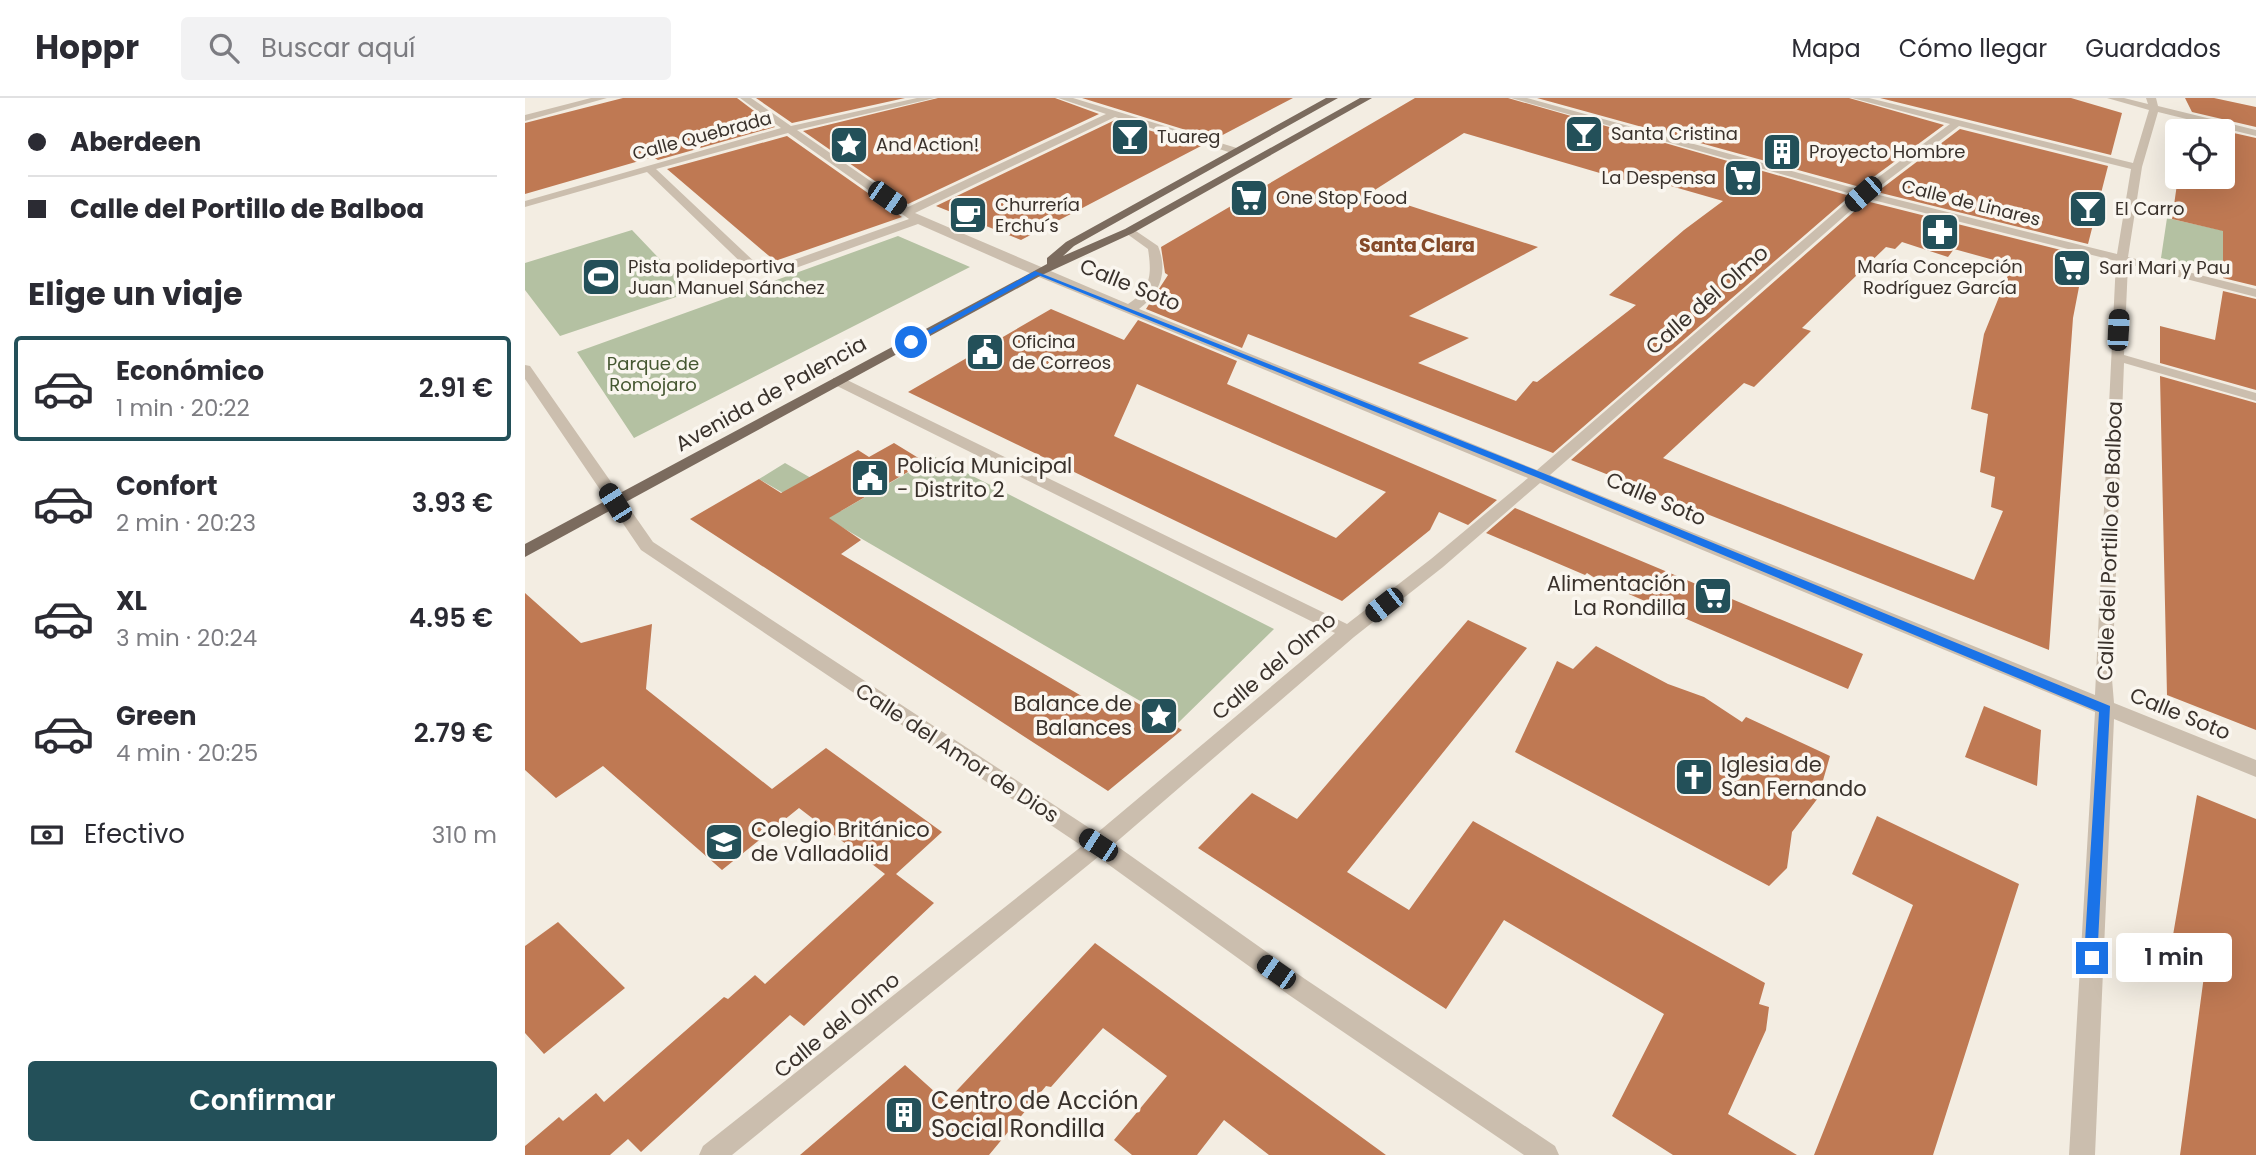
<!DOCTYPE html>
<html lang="es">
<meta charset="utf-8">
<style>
body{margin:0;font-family:Poppins,sans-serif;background:#f2f2f3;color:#2b2b33;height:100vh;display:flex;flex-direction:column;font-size:26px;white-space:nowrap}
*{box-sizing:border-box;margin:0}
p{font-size:23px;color:#7c7c81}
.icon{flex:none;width:38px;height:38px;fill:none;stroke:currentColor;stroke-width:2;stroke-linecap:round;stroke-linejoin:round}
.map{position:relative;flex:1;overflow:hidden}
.details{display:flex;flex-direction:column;background:#fff;width:525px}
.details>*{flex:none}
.hud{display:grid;align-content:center;height:154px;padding:0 28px;background:#fff}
.tools{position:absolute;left:1640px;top:21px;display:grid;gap:14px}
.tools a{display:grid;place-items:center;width:70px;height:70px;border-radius:7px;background:#fff;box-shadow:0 7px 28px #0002;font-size:35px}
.end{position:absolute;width:32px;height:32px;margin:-16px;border:9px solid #1a73e8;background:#fff;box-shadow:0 0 0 4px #fff}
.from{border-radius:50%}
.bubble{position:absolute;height:49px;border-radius:7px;background:#fff;box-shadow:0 7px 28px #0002;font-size:23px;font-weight:600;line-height:49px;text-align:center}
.car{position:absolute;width:21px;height:42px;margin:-21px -10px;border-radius:9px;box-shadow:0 0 5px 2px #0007;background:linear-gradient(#222 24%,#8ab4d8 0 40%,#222 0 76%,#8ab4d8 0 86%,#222 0)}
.hud b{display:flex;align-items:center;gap:24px;height:66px;font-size:26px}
.hud b+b{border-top:2px solid #e1e1e2}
.hud i{width:18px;height:18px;background:#2b2b33}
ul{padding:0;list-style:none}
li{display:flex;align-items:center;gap:21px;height:105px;margin:0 14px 10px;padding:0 14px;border:4px solid transparent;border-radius:7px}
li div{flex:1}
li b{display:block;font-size:26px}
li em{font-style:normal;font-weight:600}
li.selected{border-color:#235059}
li>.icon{width:63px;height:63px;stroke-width:1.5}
h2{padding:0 28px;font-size:32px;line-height:84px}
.pay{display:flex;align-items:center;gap:18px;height:77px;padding:0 28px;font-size:26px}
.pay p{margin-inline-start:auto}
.action{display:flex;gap:14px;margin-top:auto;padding:14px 28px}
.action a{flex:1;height:80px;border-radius:7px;background:#235059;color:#fff;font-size:28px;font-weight:600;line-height:80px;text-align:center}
header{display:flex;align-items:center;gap:42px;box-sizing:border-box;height:98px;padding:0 35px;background:#fff;border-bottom:2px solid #e1e1e2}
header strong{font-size:33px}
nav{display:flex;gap:38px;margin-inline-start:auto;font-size:24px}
.search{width:490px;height:63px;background:#f2f2f3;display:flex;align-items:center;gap:18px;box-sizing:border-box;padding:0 24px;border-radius:7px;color:#7c7c81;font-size:26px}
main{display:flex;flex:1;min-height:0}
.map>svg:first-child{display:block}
.green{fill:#b4c1a2}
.building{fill:#bf7953;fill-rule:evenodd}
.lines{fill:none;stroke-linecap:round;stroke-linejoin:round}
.minor{fill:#cbbeae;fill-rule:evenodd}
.major{fill:#7b6b5e;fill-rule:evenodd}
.route{fill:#1a73e8}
.labels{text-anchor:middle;stroke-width:7;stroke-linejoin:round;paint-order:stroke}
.far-poi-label{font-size:18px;fill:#3a322c;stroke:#faf6ef;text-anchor:start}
.far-street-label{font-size:18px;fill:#3a322c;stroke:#faf6ef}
.far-park-label{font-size:18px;fill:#455731;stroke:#faf6ef}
.far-neighbourhood-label{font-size:19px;font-weight:bold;fill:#844929;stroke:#faf6ef}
.street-label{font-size:21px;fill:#3a322c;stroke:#faf6ef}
.poi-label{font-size:21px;fill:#3a322c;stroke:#faf6ef;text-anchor:start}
.near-poi-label{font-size:24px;fill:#3a322c;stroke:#faf6ef;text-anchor:start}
</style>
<header>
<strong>Hoppr</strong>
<div class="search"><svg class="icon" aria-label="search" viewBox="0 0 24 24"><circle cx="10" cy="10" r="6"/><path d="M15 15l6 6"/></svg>Buscar aquí</div>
<nav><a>Mapa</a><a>Cómo llegar</a><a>Guardados</a></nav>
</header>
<main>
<section class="details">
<div class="hud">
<b><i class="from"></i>Aberdeen</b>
<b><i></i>Calle del Portillo de Balboa</b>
</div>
<h2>Elige un viaje</h2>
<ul>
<li class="selected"><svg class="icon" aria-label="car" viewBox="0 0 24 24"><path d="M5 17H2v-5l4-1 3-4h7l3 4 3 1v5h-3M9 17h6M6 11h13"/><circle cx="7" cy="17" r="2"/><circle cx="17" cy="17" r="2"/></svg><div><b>Económico</b><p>1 min · 20:22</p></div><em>2.91 €</em></li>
<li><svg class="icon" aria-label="car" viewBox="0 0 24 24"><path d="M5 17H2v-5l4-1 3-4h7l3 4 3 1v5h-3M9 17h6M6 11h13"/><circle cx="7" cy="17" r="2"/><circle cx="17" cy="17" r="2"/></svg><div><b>Confort</b><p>2 min · 20:23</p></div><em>3.93 €</em></li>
<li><svg class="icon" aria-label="car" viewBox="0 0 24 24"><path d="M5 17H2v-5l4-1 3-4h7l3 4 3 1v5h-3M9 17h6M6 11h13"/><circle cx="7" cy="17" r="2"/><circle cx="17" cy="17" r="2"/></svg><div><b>XL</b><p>3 min · 20:24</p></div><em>4.95 €</em></li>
<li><svg class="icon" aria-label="car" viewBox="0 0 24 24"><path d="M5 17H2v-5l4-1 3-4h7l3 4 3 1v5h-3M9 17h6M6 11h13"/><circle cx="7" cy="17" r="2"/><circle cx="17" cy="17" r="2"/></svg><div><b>Green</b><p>4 min · 20:25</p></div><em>2.79 €</em></li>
</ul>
<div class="pay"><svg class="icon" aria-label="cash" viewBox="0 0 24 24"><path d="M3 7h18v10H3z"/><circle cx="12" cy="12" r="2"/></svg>Efectivo<p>310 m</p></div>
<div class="action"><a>Confirmar</a></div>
</section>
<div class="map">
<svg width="1731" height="1057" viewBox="0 0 1731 1057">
<rect width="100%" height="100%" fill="#f3ede2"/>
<path class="green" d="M1642 120 1709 135V177L1636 160Z
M107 132 166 194 35 238 0 192V165Z
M373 138 445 169 109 340 52 254Z
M410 359 749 531 653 625 234 381 260 365 286 380 277 386 316 413Z"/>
<path class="building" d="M98 0H212L250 29 133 62 128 59 0 96V25Z
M231 0H380L267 25Z
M413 0H530L574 16 383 106 278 33Z
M557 0H768L690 41Z
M890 0H983L1325 98 1028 355 723 236 717 250 621 211 643 177 640 175 636 149ZM939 35 1102 83 1111 78 1198 103 1159 132 1084 197 1111 207 1012 284 1008 283 991 303 893 265 944 240 884 218 1013 149 845 95Z
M1012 0H1324L1419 27 1335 89Z
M1355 0H1546L1597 15 1586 57Z
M1660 0H1689L1731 9V29L1667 14Z
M590 22 676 48 496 142 411 108Z
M1673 27 1731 40V188L1698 180V133L1647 121 1653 79H1698V33H1677Z
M1435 31 1583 68 1563 146 1352 94Z
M262 38 377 119 250 163 142 71Z
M1341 103 1560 158 1548 220 1524 552 1046 362ZM1377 144 1423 159 1429 151 1487 167 1459 236 1446 311 1463 316 1455 374 1470 379 1466 409 1478 413 1449 482 1138 360 1219 285 1229 289 1286 233 1277 230 1361 149 1370 151Z
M1698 193 1731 201V292L1635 265V228L1690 242Z
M526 211 599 242 613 222 712 263 702 286 972 402 943 427 914 414 905 432 817 503 383 294ZM612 286 861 394 811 440 589 338Z
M1635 278 1731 305V632L1642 597Z
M369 345 400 364 304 420 336 442 316 456 587 616 604 600 657 632 583 693 165 421 234 381 256 395 333 352 344 359Z
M990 410 1338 556 1323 591 1076 484 1062 475 1060 477 961 435Z
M0 495 56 545 127 526 121 591 247 691 301 650 417 734 371 776 409 805 279 928 265 917 116 1054 103 1041 85 1057H0V1048L34 1019 38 1023 71 995 79 1004 199 899 203 901 230 877 240 886 360 776 274 710 197 772 78 668 31 700 0 672Z
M943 522 1002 550 822 774 884 812 948 723 1240 885 1234 906 1244 909 1241 932 1203 1016 1272 1057H1148L1087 1018 1139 916 979 822 921 911 673 750 727 695 772 721Z
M1071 548 1143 586 1179 599 1217 624 1221 619 1305 658 1293 700 1267 734 1262 770 1244 788 990 654 1032 563 1048 571Z
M1459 608 1516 632 1512 688 1440 659Z
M1672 697 1731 721V1057H1655L1681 863 1647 843Z
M1352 718 1494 786 1408 1057H1289L1388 807 1327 776Z
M33 824 100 890 19 956 0 935V848Z
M570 845 861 1057H744L699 1022 672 1057H607L589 1042 642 978 578 930 526 989 521 988 464 1057H275L380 967 421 1004Z"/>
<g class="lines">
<path class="minor" d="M66 0H82L0 23V17Z
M215 0H226L266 28 392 0H410L272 32 383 109 581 16 533 0H548L715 51V55H707L590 19 390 115 603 206C626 191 627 177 623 151L598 133 608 131 633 148C643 173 636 195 614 211L1012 372 1330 97 986 0H1002L1336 92 1425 26 1327 0H1344L1608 65 1624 12 1582 0H1599L1623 6 1621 0H1631L1633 8 1731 32V38L1633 14 1617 69 1603 159 1731 191V199L1603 166 1599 257 1731 295V303L1599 265 1587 581 1589 605 1731 662V679L1589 621 1570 1057H1544L1570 614 1015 385 918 469 829 539 589 746 780 881 1030 1048 1034 1057H999L764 897 573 759 207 1057H174L178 1048 557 748 116 452 0 281V267L5 268 128 444 572 735 810 535 308 286V280H318L822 526 906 461 1003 380 509 177 393 126 254 176H228L122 74 0 109V103L256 30ZM1434 28 1606 71 1592 156 1346 95ZM263 35 384 121 249 169H235L131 71ZM1340 100 1591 163 1570 597 1025 377Z"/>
<path class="major" d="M801 0H813L549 148 538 158 600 131 835 0H847L608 135 517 177 0 459V446L522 166V160L541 144Z"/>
</g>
<path class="route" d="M510 173 1018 375 1585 608 1572 864H1562L1559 860 1574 614 1011 379 513 177 389 245 382 244Z"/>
<defs>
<g id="bar-square" transform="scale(2.0125)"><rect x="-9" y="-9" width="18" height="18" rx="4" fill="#235059" stroke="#faf6ef"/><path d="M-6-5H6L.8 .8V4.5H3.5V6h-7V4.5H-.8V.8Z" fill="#fff"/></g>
<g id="sight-square" transform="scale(2.0125)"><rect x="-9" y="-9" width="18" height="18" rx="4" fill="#235059" stroke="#faf6ef"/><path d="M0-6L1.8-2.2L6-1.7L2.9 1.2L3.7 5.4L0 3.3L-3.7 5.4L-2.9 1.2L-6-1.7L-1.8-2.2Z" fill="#fff"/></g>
<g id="building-square" transform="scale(2.0125)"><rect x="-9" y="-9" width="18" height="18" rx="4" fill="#235059" stroke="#faf6ef"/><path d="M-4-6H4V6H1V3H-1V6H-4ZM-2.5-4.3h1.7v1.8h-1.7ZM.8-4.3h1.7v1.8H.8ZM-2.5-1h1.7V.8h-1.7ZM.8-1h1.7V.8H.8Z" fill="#fff"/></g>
<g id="supermarket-square" transform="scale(2.0125)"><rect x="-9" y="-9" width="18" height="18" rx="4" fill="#235059" stroke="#faf6ef"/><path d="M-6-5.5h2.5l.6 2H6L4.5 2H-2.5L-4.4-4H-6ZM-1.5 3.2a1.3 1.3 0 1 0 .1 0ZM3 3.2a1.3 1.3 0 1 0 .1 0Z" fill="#fff"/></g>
<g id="cafe-square" transform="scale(2.0125)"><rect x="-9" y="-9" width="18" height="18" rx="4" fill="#235059" stroke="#faf6ef"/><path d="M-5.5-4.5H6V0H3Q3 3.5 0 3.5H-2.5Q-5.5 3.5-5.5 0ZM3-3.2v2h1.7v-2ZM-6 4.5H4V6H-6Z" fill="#fff"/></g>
<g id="pharmacy-square" transform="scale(2.0125)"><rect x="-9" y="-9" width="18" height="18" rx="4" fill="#235059" stroke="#faf6ef"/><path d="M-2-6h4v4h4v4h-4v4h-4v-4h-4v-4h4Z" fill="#fff"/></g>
<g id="stadium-square" transform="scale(2.0125)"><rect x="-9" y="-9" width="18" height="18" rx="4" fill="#235059" stroke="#faf6ef"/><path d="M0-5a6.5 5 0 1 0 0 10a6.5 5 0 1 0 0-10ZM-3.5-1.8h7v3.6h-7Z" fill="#fff"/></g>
<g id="civic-square" transform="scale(2.0125)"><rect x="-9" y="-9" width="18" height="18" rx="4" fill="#235059" stroke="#faf6ef"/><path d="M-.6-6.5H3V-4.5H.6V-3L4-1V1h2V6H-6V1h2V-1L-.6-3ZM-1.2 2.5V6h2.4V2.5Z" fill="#fff"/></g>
<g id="church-square" transform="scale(2.0125)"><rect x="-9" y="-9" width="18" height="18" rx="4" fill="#235059" stroke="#faf6ef"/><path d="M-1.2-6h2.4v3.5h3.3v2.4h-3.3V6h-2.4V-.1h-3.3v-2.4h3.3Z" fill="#fff"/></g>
<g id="school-square" transform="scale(2.0125)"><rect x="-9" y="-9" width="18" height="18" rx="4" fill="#235059" stroke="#faf6ef"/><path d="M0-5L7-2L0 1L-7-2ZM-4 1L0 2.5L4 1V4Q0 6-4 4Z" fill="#fff"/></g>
</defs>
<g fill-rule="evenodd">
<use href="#bar-square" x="1059" y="36"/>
<use href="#bar-square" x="605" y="39"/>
<use href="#sight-square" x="324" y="47"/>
<use href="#building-square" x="1257" y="54"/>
<use href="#supermarket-square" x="1218" y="80"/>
<use href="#supermarket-square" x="724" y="100"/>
<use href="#bar-square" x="1563" y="111"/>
<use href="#cafe-square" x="443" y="117"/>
<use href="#pharmacy-square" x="1415" y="134"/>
<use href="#supermarket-square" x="1547" y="170"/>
<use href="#stadium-square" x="76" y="179"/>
<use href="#civic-square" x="460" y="254"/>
<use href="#civic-square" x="345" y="380"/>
<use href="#supermarket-square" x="1188" y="498"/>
<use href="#sight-square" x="634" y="618"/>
<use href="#church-square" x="1169" y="679"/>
<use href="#school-square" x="199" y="744"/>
<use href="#building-square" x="379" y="1017"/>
</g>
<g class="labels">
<g class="far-poi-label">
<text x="1086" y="42">Santa Cristina</text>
<text x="632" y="45">Tuareg</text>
<text x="351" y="53">And Action!</text>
<text x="1284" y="60">Proyecto Hombre</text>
<text x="1191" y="86" text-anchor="end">La Despensa</text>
<text x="751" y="106">One Stop Food</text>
<text x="470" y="113">Churrería<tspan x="470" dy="21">Erchu´s</tspan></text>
<text x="1590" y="117">El Carro</text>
<text x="103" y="175">Pista polideportiva<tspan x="103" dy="21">Juan Manuel Sánchez</tspan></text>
<text x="1415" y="175" text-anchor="middle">María Concepción<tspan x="1415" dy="21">Rodríguez García</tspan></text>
<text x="1574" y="176">Sari Mari y Pau</text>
<text x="487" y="250">Oficina<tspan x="487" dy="21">de Correos</tspan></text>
</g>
<g class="far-street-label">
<text transform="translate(177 38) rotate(-15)" y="6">Calle Quebrada</text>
<text transform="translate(1446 105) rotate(14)" y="6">Calle de Linares</text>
</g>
<g class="far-park-label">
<text x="128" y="272">Parque de<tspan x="128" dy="21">Romojaro</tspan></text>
</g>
<g class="far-neighbourhood-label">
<text x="892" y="154">Santa Clara</text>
</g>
<g class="street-label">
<text transform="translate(605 187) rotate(22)" y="7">Calle Soto</text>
<text transform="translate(1182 202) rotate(-41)" y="7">Calle del Olmo</text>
<text transform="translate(246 296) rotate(-29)" y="7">Avenida de Palencia</text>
<text transform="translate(1131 401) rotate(23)" y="7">Calle Soto</text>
<text transform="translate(1585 443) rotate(-88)" y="7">Calle del Portillo de Balboa</text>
<text transform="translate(749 568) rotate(-40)" y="7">Calle del Olmo</text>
<text transform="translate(1655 616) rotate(22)" y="7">Calle Soto</text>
<text transform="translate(432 655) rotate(33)" y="7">Calle del Amor de Dios</text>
<text transform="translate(312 927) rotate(-39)" y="7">Calle del Olmo</text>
</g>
<g class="poi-label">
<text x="372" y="375">Policía Municipal<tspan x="372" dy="24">- Distrito 2</tspan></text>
<text x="1161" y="493" text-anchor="end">Alimentación<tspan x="1161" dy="24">La Rondilla</tspan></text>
<text x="607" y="613" text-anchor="end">Balance de<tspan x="607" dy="24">Balances</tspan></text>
<text x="1196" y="674">Iglesia de<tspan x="1196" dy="24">San Fernando</tspan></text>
<text x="226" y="739">Colegio Británico<tspan x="226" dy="24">de Valladolid</tspan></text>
</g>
<g class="near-poi-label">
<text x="406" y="1011">Centro de Acción<tspan x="406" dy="28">Social Rondilla</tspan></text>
</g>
</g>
</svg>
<div class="tools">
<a><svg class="icon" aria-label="locate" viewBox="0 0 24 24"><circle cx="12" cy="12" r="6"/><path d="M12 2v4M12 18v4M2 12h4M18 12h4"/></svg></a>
</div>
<i class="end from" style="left:386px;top:244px"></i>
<i class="end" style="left:1567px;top:860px"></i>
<div class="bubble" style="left:1591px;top:835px;width:116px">1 min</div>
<i class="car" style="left:1338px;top:96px;rotate:229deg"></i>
<i class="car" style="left:362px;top:100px;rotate:125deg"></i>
<i class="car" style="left:1593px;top:232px;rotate:3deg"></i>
<i class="car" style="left:90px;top:405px;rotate:328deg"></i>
<i class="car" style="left:859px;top:507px;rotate:232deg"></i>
<i class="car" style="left:573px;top:747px;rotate:303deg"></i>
<i class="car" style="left:751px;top:874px;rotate:305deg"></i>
</div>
</main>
